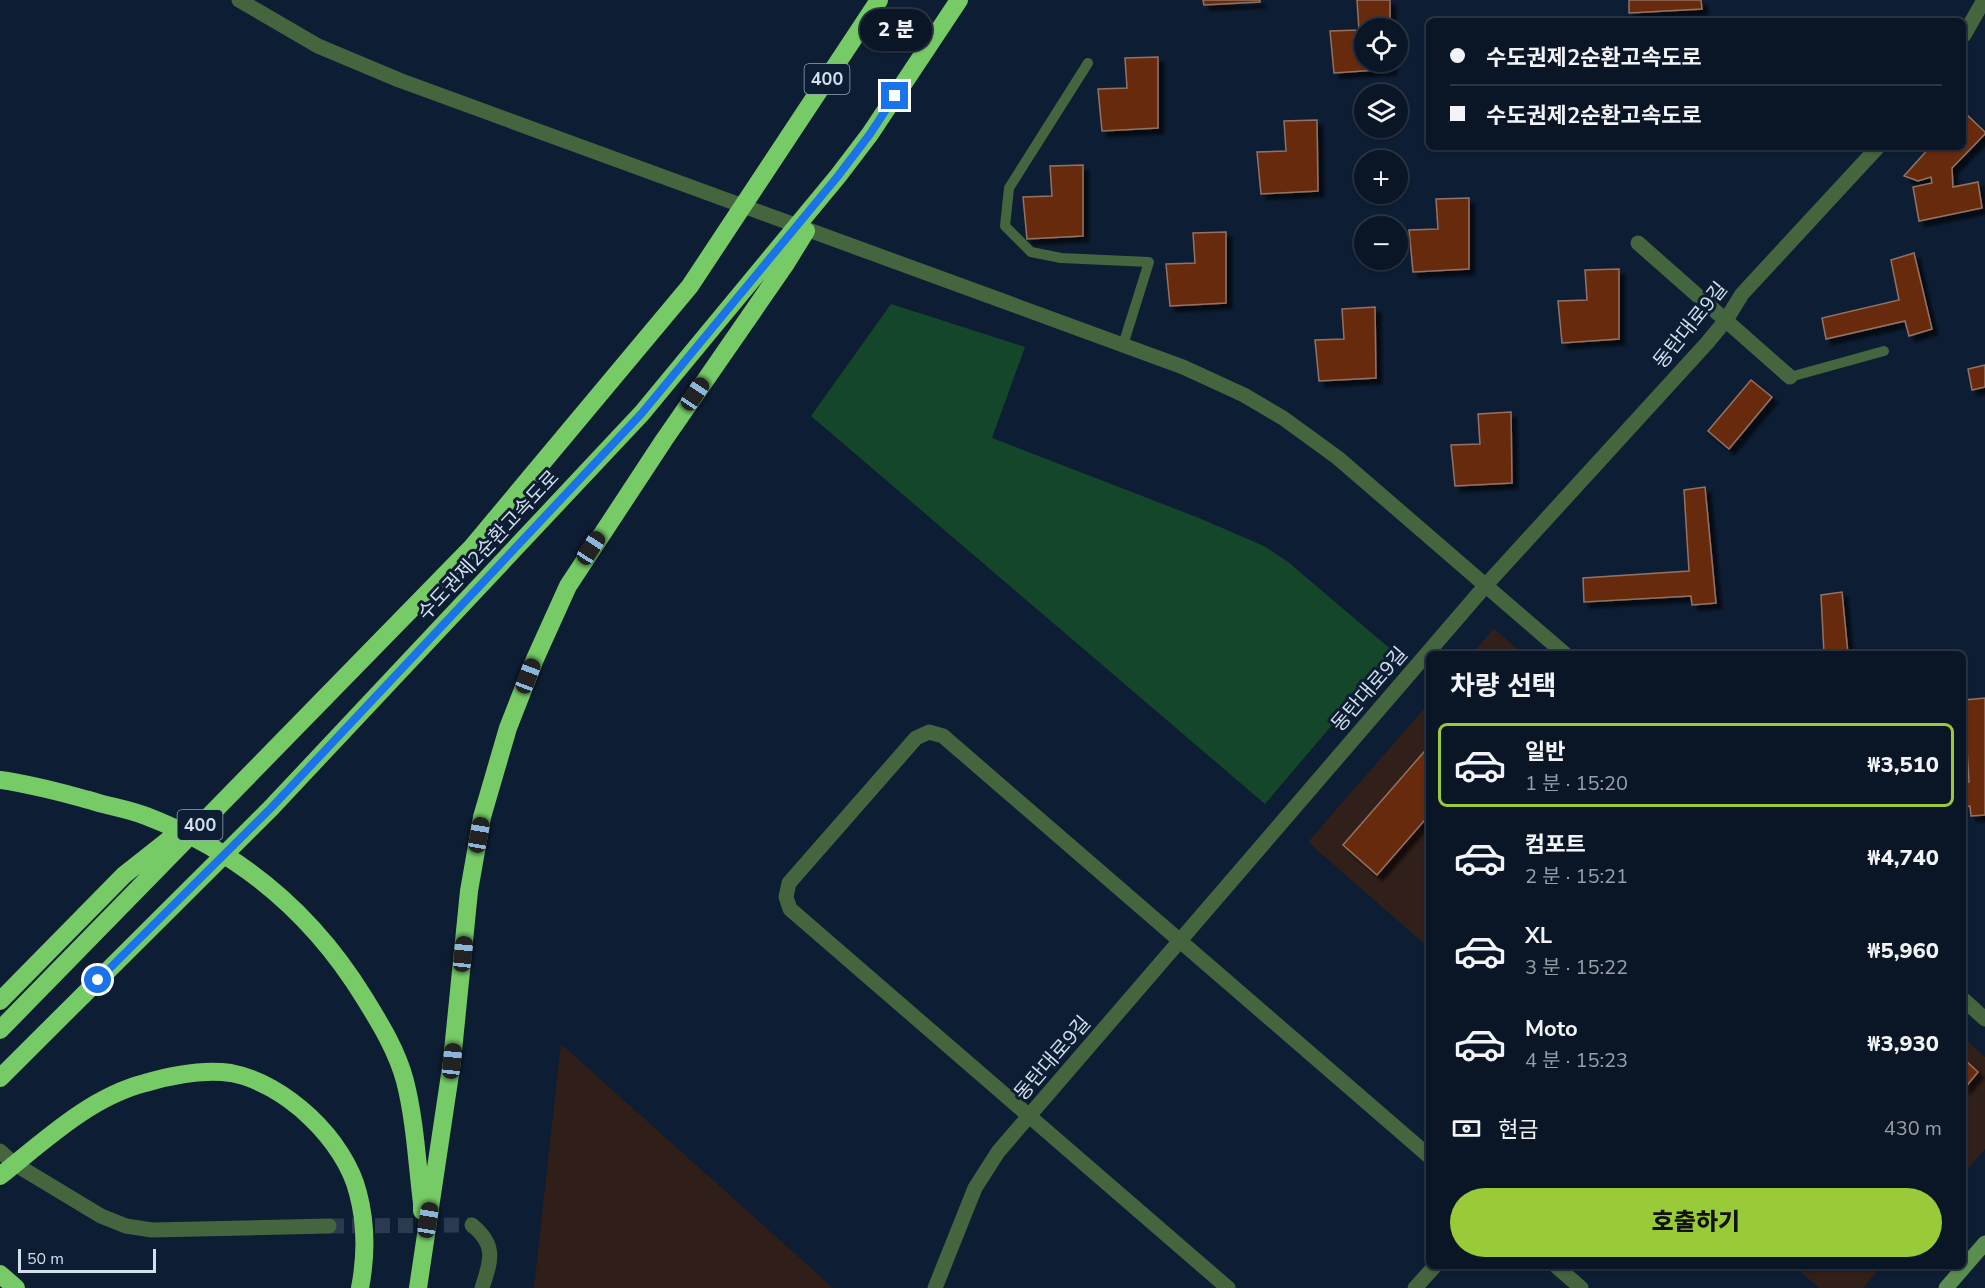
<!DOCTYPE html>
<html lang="ko">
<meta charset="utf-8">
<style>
body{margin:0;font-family:"Nunito Sans","Noto Sans KR",sans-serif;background:#182332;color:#f1f3f6;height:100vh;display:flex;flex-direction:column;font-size:22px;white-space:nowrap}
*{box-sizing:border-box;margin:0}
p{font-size:20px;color:#999fa7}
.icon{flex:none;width:33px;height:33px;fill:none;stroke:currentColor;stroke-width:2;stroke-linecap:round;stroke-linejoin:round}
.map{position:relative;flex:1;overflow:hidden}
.drawer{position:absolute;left:1426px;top:651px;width:540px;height:618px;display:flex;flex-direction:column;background:#0a1626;border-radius:9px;box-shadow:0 2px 4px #0004,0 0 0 2px #2a3543}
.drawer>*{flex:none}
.guide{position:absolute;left:1426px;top:18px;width:540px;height:132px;border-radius:9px;box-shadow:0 2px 4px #0004,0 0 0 2px #2a3543;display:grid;align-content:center;height:132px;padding:0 24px;background:#0a1626}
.controls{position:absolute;left:1354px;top:18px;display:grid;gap:12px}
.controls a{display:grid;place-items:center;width:54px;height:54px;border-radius:50%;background:#0a1626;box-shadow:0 2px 4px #0004,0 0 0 2px #2a3543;font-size:30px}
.scale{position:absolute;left:18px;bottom:15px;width:138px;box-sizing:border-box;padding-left:6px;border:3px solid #d4dfee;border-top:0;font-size:16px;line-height:21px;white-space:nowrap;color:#d4dfee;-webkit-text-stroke:4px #0d1d33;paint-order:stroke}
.end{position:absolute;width:27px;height:27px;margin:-14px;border:8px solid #1a73e8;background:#fff;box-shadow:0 0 0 3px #fff}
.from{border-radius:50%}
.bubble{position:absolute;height:42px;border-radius:21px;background:#0a1626;box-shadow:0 2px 4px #0004,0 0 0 2px #2a3543;font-size:20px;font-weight:800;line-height:42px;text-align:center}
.car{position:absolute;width:18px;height:36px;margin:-18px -9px;border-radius:8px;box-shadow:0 0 4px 2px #0007;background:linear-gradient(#222 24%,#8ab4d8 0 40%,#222 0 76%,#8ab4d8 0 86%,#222 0)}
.guide b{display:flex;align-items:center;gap:21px;height:57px;font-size:22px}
.guide b+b{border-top:2px solid #2a3543}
.guide i{width:15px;height:15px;background:#f1f3f6}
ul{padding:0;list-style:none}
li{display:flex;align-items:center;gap:18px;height:84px;margin:0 12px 9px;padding:0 12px;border:3px solid transparent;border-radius:9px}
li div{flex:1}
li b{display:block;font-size:22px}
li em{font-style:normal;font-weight:800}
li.active{border-color:#98cb37}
li>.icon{width:54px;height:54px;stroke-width:1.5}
h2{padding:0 24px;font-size:27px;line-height:72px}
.pay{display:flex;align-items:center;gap:15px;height:66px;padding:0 24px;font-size:22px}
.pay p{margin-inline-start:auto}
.cta{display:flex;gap:12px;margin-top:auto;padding:12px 24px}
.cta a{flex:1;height:69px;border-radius:36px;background:#98cb37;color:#111;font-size:24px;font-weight:800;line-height:69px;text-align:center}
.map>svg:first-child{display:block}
.industrial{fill:#301f18}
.education{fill:#311f19}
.green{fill:#14472a}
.building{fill:#682a0a;stroke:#937264;stroke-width:1.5;filter:url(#shadow)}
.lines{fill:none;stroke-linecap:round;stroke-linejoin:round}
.minor-tunnel{stroke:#2b3a4f;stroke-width:15;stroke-dasharray:15 8;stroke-linecap:butt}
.service{stroke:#44653e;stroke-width:10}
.minor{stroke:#44653e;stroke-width:15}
.tertiary{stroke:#44653e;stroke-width:15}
.secondary{stroke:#598e50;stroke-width:15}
.motorway{stroke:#76cb67;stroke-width:18}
.route{stroke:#1a73e8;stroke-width:8}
.labels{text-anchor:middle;stroke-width:6;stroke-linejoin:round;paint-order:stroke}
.shield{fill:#0d1d33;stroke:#98a5b6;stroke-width:1.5}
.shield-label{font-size:18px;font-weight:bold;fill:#d4dfee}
.street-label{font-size:20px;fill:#d4dfee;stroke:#0d1d33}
</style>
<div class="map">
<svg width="1985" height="1288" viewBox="0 0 1985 1288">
<defs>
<filter id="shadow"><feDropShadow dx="5.5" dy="5.5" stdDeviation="1.5" flood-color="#0009"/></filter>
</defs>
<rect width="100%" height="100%" fill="#0d1d33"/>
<path class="industrial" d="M561 1044 833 1288H534Z"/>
<path class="education" d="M1494 628V629L1524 654H1472Z
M1429 703V948L1308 842Z
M1964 1038 1985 1057V1149L1964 1173Z
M1794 1266H1882L1863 1288H1819Z"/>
<path class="green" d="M891 304 1025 347 992 438 1199 518 1264 546 1288 562 1394 652 1265 804 811 416Z"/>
<path class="building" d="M1203 0H1260V2L1204 5Z
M1357 0H1390V28H1365V62H1391V69L1334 73 1330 31 1359 30Z
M1629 0H1701L1702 9 1629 13Z
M1158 57V128L1102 131 1098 89 1127 88 1125 58Z
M1964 112 1985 132V134L1952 168 1953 187 1978 182 1982 208 1919 221 1913 187 1932 183 1931 177 1918 181 1904 176 1930 147H1964Z
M1317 120 1318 191 1261 194 1257 152 1286 151 1284 121Z
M1083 165V236L1027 239 1023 197 1052 196 1050 166Z
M1469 198V269L1413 272 1409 230 1438 229 1436 199Z
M1226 232V303L1170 306 1166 264 1195 263 1193 233Z
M1914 253 1932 329 1909 336 1905 321 1826 339 1822 318 1899 300 1891 260Z
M1619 269V339L1562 343 1558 301 1587 300 1585 270Z
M1375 307 1376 378 1319 381 1315 340 1344 339 1342 309Z
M1985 365V387L1972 390 1968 369Z
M1751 380 1772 397 1729 449 1708 431Z
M1511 412 1512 483 1455 486 1451 445 1480 444 1478 414Z
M1705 487 1716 603 1692 605 1691 596 1584 602 1583 578 1689 571 1684 490Z
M1842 592 1848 654H1824L1821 595Z
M1985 698V815L1971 816 1970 806 1964 807V782H1969L1964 700Z
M1430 745V814L1377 875 1343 845Z
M1964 1059 1978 1072 1964 1089Z"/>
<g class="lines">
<path class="minor-tunnel" d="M329 1226 472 1225"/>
<path class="service" d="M1088 63 1009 188 1005 226 1031 252 1061 258 1149 262 1123 345
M1790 377 1884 351"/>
<path class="minor" d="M1638 243 1790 377
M0 1151 13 1163 101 1216 126 1226 152 1230 329 1226
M472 1225C497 1245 491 1261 482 1288
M1556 1266 1581 1288
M1228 1288 790 909 786 897 789 883 916 738 929 732 943 736 1430 1157
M1415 1288 1435 1266"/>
<path class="tertiary" d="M239 0 318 46 399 80 1183 367 1244 395 1283 418 1338 458 1565 654
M1964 35 1984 0
M1964 1000 1985 1019
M935 1288 975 1188 998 1152 1486 585 1707 343 1726 320 1742 294 1878 147"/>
<path class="secondary" d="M1946 1288 1985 1243"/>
<path class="motorway" d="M0 780C31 784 59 792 89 800 107 806 128 809 146 816 240 852 313 914 365 999 381 1025 397 1051 405 1081 415 1120 417 1163 422 1203V1211
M0 1001 124 875 186 826
M0 1030 472 547 690 286 879 0
M0 1078 271 808 642 413 838 176 870 134 959 0
M0 1176C44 1141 90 1097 145 1083 172 1075 203 1069 231 1073 285 1083 345 1140 358 1193 366 1223 366 1257 360 1288
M0 1274 16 1288
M418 1288 452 1061 469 891 482 817 508 728 535 659 568 586 664 440 785 265 806 231"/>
</g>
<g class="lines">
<path class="route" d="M98 980 271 808 642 413 838 176 870 134 895 96"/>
</g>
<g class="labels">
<g class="shield">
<rect x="804.5" y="64" width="45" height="30" rx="4.5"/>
<rect x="177.5" y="810" width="45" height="30" rx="4.5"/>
</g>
<g class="shield-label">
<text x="827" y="85">400</text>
<text x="200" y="831">400</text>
</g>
<g class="street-label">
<text transform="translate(1690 325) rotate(-51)" y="7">동탄대로9길</text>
<text transform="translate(488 545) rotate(-47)" y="7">수도권제2순환고속도로</text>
<text transform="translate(1369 689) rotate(-49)" y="7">동탄대로9길</text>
<text transform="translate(1052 1058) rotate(-49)" y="7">동탄대로9길</text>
</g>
</g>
</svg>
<div class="controls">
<a><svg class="icon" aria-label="locate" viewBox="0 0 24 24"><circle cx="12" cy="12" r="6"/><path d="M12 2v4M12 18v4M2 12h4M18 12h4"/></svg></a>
<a><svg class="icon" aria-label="layers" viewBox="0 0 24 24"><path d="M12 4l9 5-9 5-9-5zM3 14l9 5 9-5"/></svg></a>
<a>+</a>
<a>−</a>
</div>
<div class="scale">50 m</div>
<i class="end from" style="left:98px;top:980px"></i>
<i class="end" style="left:895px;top:96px"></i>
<div class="bubble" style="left:860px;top:9px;width:72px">2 분</div>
<i class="car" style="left:695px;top:394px;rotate:34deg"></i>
<i class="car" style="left:591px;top:548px;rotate:33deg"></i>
<i class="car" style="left:528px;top:676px;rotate:21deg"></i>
<i class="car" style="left:479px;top:835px;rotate:10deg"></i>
<i class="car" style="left:463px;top:954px;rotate:6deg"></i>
<i class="car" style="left:452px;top:1061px;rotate:6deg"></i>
<i class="car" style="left:428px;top:1220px;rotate:9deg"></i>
<div class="guide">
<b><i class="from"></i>수도권제2순환고속도로</b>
<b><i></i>수도권제2순환고속도로</b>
</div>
<section class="drawer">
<h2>차량 선택</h2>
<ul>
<li class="active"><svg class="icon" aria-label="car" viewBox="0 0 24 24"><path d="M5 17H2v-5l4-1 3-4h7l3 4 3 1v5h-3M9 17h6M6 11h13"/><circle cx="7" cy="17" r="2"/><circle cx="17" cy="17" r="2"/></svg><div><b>일반</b><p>1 분 · 15:20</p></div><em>₩3,510</em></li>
<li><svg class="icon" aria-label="car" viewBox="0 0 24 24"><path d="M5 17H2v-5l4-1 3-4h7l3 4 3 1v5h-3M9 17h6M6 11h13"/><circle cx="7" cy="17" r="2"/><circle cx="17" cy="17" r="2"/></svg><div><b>컴포트</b><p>2 분 · 15:21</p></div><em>₩4,740</em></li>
<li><svg class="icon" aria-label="car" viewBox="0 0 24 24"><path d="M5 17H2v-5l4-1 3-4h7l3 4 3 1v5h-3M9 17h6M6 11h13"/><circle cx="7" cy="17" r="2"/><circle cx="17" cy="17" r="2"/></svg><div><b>XL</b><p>3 분 · 15:22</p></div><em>₩5,960</em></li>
<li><svg class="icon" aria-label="car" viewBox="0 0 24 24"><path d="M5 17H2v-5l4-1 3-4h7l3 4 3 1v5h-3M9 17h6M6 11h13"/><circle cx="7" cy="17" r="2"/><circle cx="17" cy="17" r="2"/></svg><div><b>Moto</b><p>4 분 · 15:23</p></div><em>₩3,930</em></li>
</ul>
<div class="pay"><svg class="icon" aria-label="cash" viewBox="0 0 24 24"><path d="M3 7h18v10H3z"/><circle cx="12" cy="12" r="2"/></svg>현금<p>430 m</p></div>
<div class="cta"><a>호출하기</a></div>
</section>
</div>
